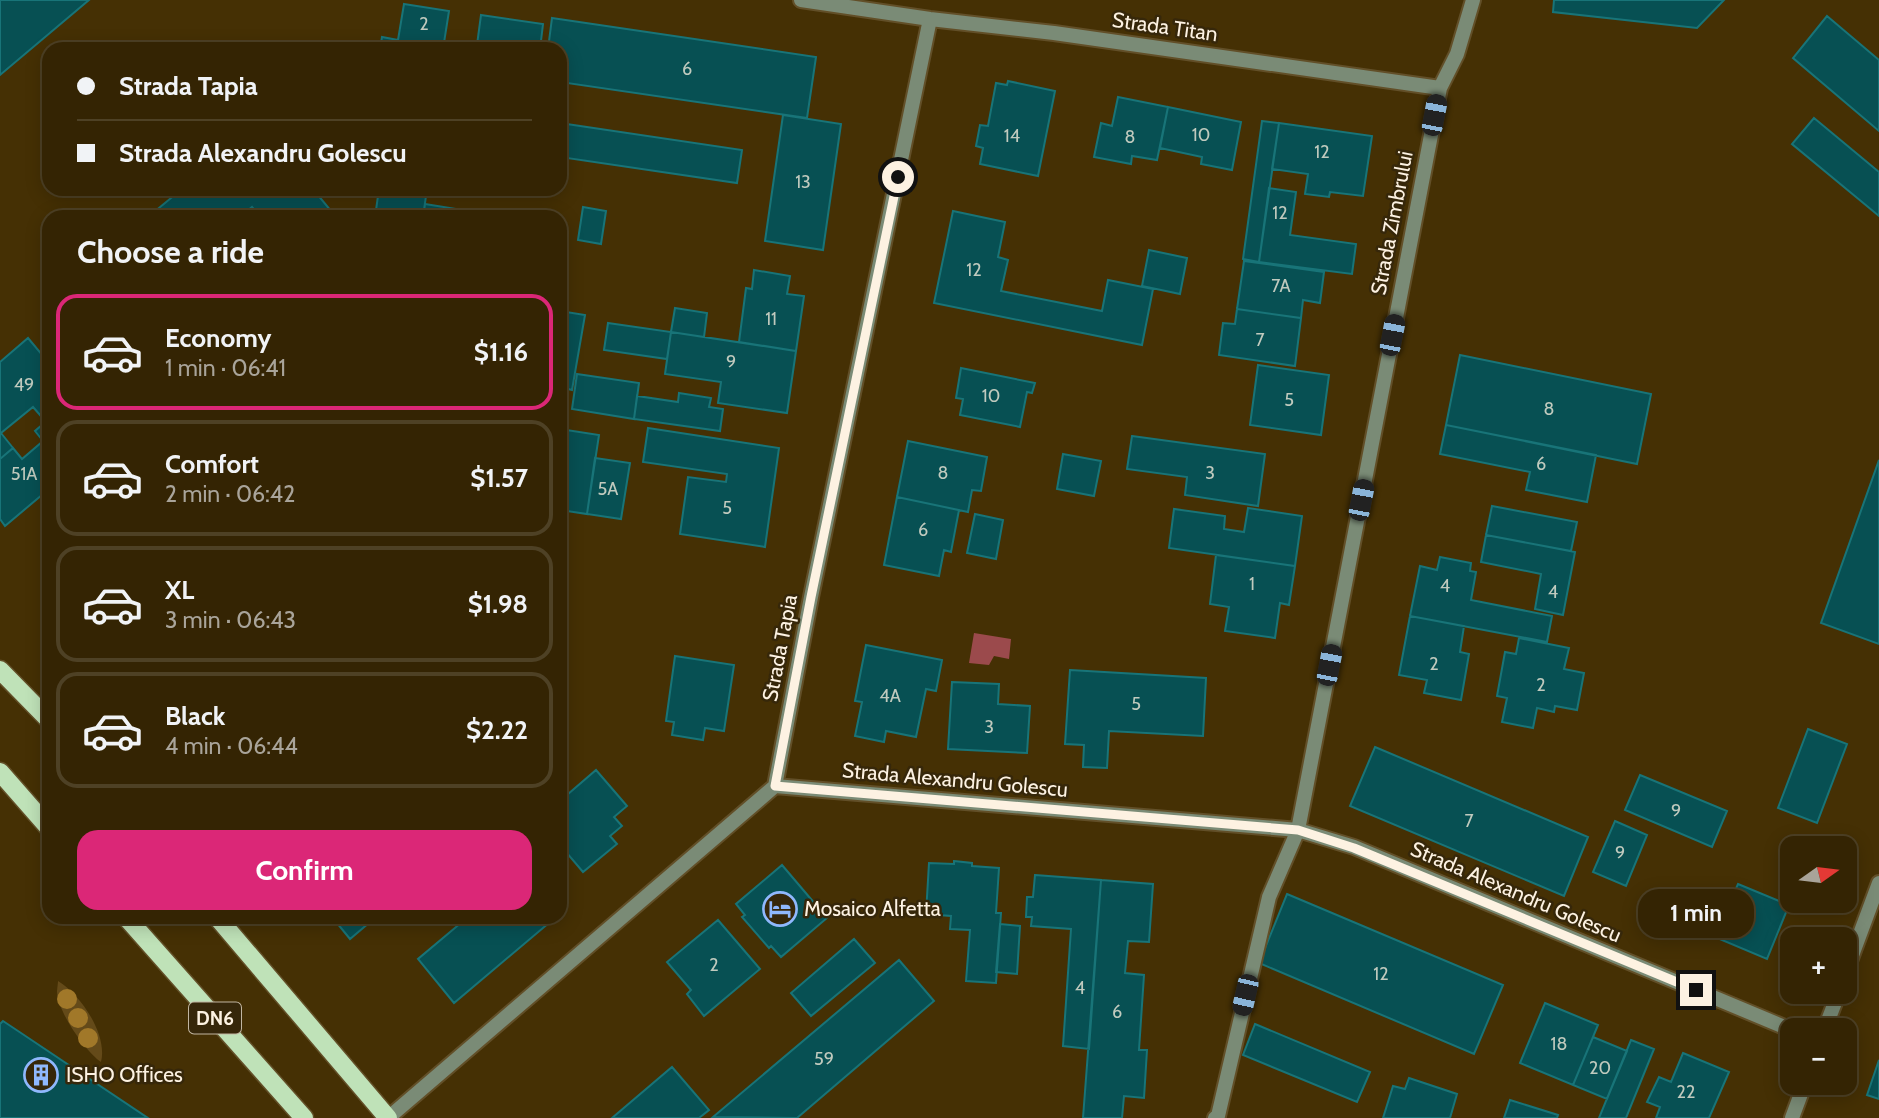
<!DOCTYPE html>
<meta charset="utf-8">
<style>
body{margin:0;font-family:Cabin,sans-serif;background:#3c2c0d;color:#f1f3f6;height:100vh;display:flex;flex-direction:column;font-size:26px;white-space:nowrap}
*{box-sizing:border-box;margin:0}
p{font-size:23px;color:#a9a49a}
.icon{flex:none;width:38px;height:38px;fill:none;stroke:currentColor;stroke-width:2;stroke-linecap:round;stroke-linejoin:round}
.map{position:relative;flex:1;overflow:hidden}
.details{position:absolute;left:42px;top:210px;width:525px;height:714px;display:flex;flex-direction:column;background:#342403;border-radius:21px;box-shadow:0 4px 18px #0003,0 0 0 2px #4e4125}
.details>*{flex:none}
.top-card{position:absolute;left:42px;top:42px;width:525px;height:154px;border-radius:21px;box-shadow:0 4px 18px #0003,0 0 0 2px #4e4125;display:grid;align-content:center;height:154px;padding:0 35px;background:#342403}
.needle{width:46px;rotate:76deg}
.controls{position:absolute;left:1780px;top:836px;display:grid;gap:14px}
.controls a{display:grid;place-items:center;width:77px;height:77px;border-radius:14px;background:#342403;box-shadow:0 4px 18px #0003,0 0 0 2px #4e4125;font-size:35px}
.end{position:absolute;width:32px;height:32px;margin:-16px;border:9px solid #fdf2e2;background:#111;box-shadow:0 0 0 4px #111}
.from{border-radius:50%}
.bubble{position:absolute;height:49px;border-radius:21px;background:#342403;box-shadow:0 4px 18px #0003,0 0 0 2px #4e4125;font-size:23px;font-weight:800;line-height:49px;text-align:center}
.car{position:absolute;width:21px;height:42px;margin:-21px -10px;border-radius:9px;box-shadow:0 0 5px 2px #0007;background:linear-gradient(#222 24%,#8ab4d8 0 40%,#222 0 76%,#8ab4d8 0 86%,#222 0)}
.top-card b{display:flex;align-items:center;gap:24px;height:66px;font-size:26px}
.top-card b+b{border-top:2px solid #4e4125}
.top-card i{width:18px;height:18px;background:#f1f3f6}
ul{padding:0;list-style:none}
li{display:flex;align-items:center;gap:21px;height:116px;margin:0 14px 10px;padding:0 21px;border:4px solid #4e4125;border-radius:21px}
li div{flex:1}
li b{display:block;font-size:26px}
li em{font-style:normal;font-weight:800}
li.on{border-color:#db2777}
li>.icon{width:63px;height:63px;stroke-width:1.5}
h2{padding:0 35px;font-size:32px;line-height:84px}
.action{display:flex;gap:14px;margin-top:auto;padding:14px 35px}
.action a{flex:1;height:80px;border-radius:21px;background:#db2777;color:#fff;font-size:28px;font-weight:800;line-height:80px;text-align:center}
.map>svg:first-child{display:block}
.green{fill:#644a19}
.water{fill:#9b4a4c}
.building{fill:#075053;stroke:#187478;stroke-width:2}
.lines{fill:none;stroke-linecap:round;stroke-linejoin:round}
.minor-casing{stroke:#624f28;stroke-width:18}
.tertiary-casing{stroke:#624f28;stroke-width:18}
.primary-casing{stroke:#624f28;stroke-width:21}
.minor{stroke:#7a8b76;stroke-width:14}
.tertiary{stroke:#7a8b76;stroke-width:14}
.primary{stroke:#bfe2b8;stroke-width:18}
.tree{fill:#a17829}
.route{stroke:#fdf2e2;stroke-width:9}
.labels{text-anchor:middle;stroke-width:5;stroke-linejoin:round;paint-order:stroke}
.number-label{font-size:18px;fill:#c0cabe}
.shield{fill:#36270a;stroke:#c1b5a1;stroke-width:2}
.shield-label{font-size:19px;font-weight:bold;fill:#fdf2e2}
.street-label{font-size:21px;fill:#fdf2e2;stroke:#36270a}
.poi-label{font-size:21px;fill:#fdf2e2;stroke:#36270a;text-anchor:start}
</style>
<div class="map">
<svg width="1879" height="1118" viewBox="0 0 1879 1118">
<rect width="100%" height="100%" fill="#453004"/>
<path class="green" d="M58 981C81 995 108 1035 101 1062 85 1051 58 1012 57 992 57 990 58 983 58 981Z"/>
<path class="water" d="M974 633 1011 639 1009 659 994 656 989 665 969 663Z"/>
<path class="building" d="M0 0H89L0 75Z
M1554 0H1724L1697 28 1553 12Z
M404 4 449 11 443 49H380L382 37 398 40Z
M481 15 543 24 540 49H471V45H477Z
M1827 16 1879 60V131L1793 58Z
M552 18 816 57 807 118 560 82V49H548Z
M1008 81 1055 91 1038 176 980 164 983 148 976 146 980 125 988 126 996 83 1007 85Z
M1118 97 1168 107 1157 160 1132 156 1131 164 1094 157 1101 123 1112 126Z
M1168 107 1241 122 1232 170 1201 164 1202 157 1160 148Z
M783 115 841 124 823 250 765 241Z
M1814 118 1879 172V216L1792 144Z
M1262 121 1279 123 1259 262 1243 259Z
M560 123 742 150 737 183 560 157Z
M1279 123 1372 136 1363 196 1330 192 1329 197 1305 194 1308 174 1272 169Z
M1269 188 1296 192 1290 235 1356 244 1352 274 1259 262Z
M182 189H313L336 217H261L252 207 240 217H148Z
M379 189H427L423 217H375Z
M425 204 475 212 474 217H423Z
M583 207 606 211 601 244 578 240Z
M953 211 1005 222 998 257 1008 260 1001 291 1102 311 1108 280 1153 289 1142 345 934 303Z
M1149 250 1187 258 1180 294 1142 286Z
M1244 261 1324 272 1320 303 1303 300 1301 318 1237 309Z
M754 270 790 276 787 294 804 296 796 351 739 342 746 288 752 289Z
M675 308 707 313 704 337 671 332Z
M1237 309 1301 318 1295 366 1219 355 1223 323 1235 324Z
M560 311 585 315 572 390 560 387Z
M608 323 671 332 667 359 604 350Z
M671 332 796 351 787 413 718 403 721 382 665 374Z
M28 338 49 363V407L40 415 33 407 1 433 13 448 0 459V362Z
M1460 355 1651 394 1637 464 1446 425Z
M1258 365 1329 375 1321 435 1250 425Z
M961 368 1035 383 1032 393 1027 392 1020 427 960 415 963 399 956 398Z
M577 374 639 383 634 419 572 409Z
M679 393 711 398 709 407 723 409 720 431 634 419 637 396 678 402Z
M49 419V489L5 526 0 519V459L13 448 22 459 43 441 35 431Z
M1446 425 1596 455 1587 502 1526 490 1530 472 1440 454Z
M648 428 779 448 765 547 680 534 688 477 726 482 727 474 643 462Z
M560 429 599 435 587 514 560 510Z
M1132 436 1265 454 1258 506 1185 495 1187 477 1127 469Z
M908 441 987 457 981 491 972 490 968 512 897 497Z
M1063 454 1101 461 1094 496 1057 489Z
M595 458 630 463 621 519 587 514Z
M1879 460V644L1821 623Z
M897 497 959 510 951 552 944 550 939 576 884 565Z
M1492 506 1577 522 1571 551 1486 535Z
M1248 508 1302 516 1295 566 1169 548 1174 509 1225 516 1224 529 1244 532Z
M975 514 1003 520 996 559 967 553Z
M1486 535 1575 552 1563 615 1535 609 1541 574 1481 562Z
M1216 555 1295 566 1289 605 1280 603 1275 638 1225 631 1229 607 1210 604Z
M1440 557 1471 563 1470 571 1476 572 1471 600 1552 616 1547 642 1410 616 1420 566 1437 570Z
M1410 616 1464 626 1460 652 1469 654 1461 700 1424 693 1427 680 1399 675Z
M1519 638 1569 648 1564 669 1584 673 1577 710 1555 706 1554 712 1537 708 1533 728 1502 722 1507 698 1497 696 1505 652 1516 654Z
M866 645 942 660 936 691 926 689 916 737 886 731 884 742 855 736 862 702 855 701Z
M675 656 734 665 724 731 705 728 703 740 672 735 674 722 666 721Z
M1070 670 1206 678 1203 736 1109 731 1107 768 1083 767 1084 745 1065 744Z
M952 682 999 684 998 704 1030 706 1027 753 948 749Z
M1808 729 1847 744 1817 823 1778 808Z
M1375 747 1588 837 1564 896 1350 806Z
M596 770 627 806 614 817 622 826 610 836 617 844 583 872 560 845V801Z
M1640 775 1727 811 1712 847 1625 810Z
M1615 821 1647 835 1626 886 1593 872Z
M954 861 972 863V866L999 868 996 913H1001L996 983 966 981 970 930 950 929 951 916 926 914 929 863 954 864Z
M782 865 827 918 781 957 771 946 769 948 742 917 745 915 736 904Z
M1035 875 1101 880 1089 1049 1063 1046 1071 929 1031 926 1032 917H1026L1027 897H1033Z
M1101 880 1153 884 1149 942 1128 941 1125 973 1144 975 1139 1050H1147L1144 1098 1124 1096 1122 1118H1083Z
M1738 884 1789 905 1767 959 1710 935 1719 913 1724 915Z
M1287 894 1503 985 1474 1054 1259 963Z
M332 917H376L350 939Z
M468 917H556L454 1003 418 959Z
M718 920 760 969 704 1016 687 994 691 990 667 962Z
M1000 924 1020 926 1017 974 996 972Z
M854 939 875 963 811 1016 791 993Z
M899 960 934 1001 797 1118 713 1117Z
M1545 1003 1598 1025 1573 1085 1520 1063Z
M3 1021 18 1031 148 1118H0V1024Z
M1255 1024 1370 1072 1357 1102 1243 1055Z
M1593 1037 1627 1051 1607 1099 1573 1085Z
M1631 1040 1654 1049 1626 1118H1599Z
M1683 1053 1729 1072 1709 1118H1656L1660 1107 1647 1102 1659 1077 1671 1082Z
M1879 1060V1099L1867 1095Z
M672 1067 709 1110 699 1118H612Z
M1409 1078 1457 1094 1450 1118H1383L1393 1086 1405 1089Z
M1510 1100 1558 1115 1557 1118H1504Z"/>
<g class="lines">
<g class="minor-casing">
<path id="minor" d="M801 0 930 19 1054 33 1440 88
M775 786 1298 830 1354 847 1794 1031
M388 1118 775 786 811 597 930 19
M1215 1118 1218 1116 1269 897 1298 830 1440 88 1457 54 1473 0"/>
</g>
<g class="tertiary-casing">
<path id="tertiary" d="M1844 977 1879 883
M1824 1031 1839 992
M1792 1118 1805 1083"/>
</g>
<g class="primary-casing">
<path id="primary" d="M0 670 49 720
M0 772 49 828
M126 917 304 1118
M217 917 388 1118"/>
</g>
<use href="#minor" class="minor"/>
<use href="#tertiary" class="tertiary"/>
<use href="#primary" class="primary"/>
</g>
<g class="tree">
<circle cx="67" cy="999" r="10"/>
<circle cx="78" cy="1018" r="10"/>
<circle cx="88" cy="1038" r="10"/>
</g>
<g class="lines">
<path class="route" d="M898 177 811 597 775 786 1298 830 1354 848 1696 990"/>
</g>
<defs>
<g id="hotel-ring" transform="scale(1.75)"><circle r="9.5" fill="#36270a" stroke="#8fb8fd" stroke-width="1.5"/><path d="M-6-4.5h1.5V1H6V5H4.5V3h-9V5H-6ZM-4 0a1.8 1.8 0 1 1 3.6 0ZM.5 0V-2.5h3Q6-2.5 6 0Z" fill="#8fb8fd"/></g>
<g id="building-ring" transform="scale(1.75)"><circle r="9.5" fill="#36270a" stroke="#8fb8fd" stroke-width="1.5"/><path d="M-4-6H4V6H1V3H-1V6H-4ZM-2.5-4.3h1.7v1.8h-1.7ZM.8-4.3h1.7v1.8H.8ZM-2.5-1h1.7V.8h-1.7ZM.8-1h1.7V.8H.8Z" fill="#8fb8fd"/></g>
</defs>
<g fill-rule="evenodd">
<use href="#hotel-ring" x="780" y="909"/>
<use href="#building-ring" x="41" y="1075"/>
</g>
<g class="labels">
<g class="number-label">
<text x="424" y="30">2</text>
<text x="687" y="75">6</text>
<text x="1201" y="141">10</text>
<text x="1012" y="142">14</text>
<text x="1130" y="143">8</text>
<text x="1322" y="158">12</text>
<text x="803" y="188">13</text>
<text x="1280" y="219">12</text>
<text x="974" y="276">12</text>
<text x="1281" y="292">7A</text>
<text x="771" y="325">11</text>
<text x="1260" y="346">7</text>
<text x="731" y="368">9</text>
<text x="24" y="391">49</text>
<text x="991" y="402">10</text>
<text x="1289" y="406">5</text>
<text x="1549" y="415">8</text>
<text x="1541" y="470">6</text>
<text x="943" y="479">8</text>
<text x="1210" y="479">3</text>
<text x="24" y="480">51A</text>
<text x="608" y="495">5A</text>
<text x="727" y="514">5</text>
<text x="923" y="536">6</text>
<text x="1252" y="590">1</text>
<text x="1445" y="592">4</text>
<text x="1553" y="598">4</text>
<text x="1434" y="670">2</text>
<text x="1541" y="691">2</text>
<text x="890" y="702">4A</text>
<text x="1136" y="710">5</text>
<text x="989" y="733">3</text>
<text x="1676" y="817">9</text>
<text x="1469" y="827">7</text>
<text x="1620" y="859">9</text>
<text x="714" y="971">2</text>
<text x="1381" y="980">12</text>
<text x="1080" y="994">4</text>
<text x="1117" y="1018">6</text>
<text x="1559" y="1050">18</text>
<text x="824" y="1065">59</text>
<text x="1600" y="1074">20</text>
<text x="1686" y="1098">22</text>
</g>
<rect class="shield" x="189" y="1002.5" width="52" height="31" rx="5"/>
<g class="shield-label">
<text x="215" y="1025">DN6</text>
</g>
<g class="street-label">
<text transform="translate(1165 27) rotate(8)" y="7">Strada Titan</text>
<text transform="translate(1392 223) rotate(-79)" y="7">Strada Zimbrului</text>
<text transform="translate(780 648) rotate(-79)" y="7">Strada Tapia</text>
<text transform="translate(955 780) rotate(5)" y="7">Strada Alexandru Golescu</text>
<text transform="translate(1516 892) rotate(23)" y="7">Strada Alexandru Golescu</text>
</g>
<g class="poi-label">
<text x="804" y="916">Mosaico Alfetta</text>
<text x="66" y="1082">ISHO Offices</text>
</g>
</g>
</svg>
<div class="controls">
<a><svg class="needle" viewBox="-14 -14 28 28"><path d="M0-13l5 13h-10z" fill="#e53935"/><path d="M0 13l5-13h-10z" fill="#a9a49a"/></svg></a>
<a>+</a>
<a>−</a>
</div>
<i class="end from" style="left:898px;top:177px"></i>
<i class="end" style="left:1696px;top:990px"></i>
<div class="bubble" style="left:1638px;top:889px;width:116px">1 min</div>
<i class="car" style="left:1434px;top:115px;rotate:11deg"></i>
<i class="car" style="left:1392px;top:335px;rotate:11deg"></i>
<i class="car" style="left:1361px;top:500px;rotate:11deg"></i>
<i class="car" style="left:1329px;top:665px;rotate:11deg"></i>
<i class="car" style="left:1245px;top:995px;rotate:193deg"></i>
<div class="top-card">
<b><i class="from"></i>Strada Tapia</b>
<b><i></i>Strada Alexandru Golescu</b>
</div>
<section class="details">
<h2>Choose a ride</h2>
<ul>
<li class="on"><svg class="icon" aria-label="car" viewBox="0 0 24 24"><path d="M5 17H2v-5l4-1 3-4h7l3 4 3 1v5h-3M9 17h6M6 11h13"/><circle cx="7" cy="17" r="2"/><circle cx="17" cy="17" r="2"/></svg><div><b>Economy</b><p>1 min · 06:41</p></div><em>$1.16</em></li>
<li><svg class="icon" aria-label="car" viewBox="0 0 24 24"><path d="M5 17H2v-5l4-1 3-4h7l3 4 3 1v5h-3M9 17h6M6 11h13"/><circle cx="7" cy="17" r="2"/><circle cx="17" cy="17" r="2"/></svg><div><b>Comfort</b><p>2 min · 06:42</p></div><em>$1.57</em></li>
<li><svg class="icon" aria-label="car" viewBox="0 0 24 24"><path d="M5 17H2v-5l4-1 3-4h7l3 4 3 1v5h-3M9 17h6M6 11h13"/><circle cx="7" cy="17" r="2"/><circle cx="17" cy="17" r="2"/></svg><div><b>XL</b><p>3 min · 06:43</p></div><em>$1.98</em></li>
<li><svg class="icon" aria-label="car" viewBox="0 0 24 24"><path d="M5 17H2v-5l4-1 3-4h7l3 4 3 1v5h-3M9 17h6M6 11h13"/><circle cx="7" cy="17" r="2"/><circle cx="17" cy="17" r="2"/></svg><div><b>Black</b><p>4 min · 06:44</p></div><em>$2.22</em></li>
</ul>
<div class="action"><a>Confirm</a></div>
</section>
</div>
